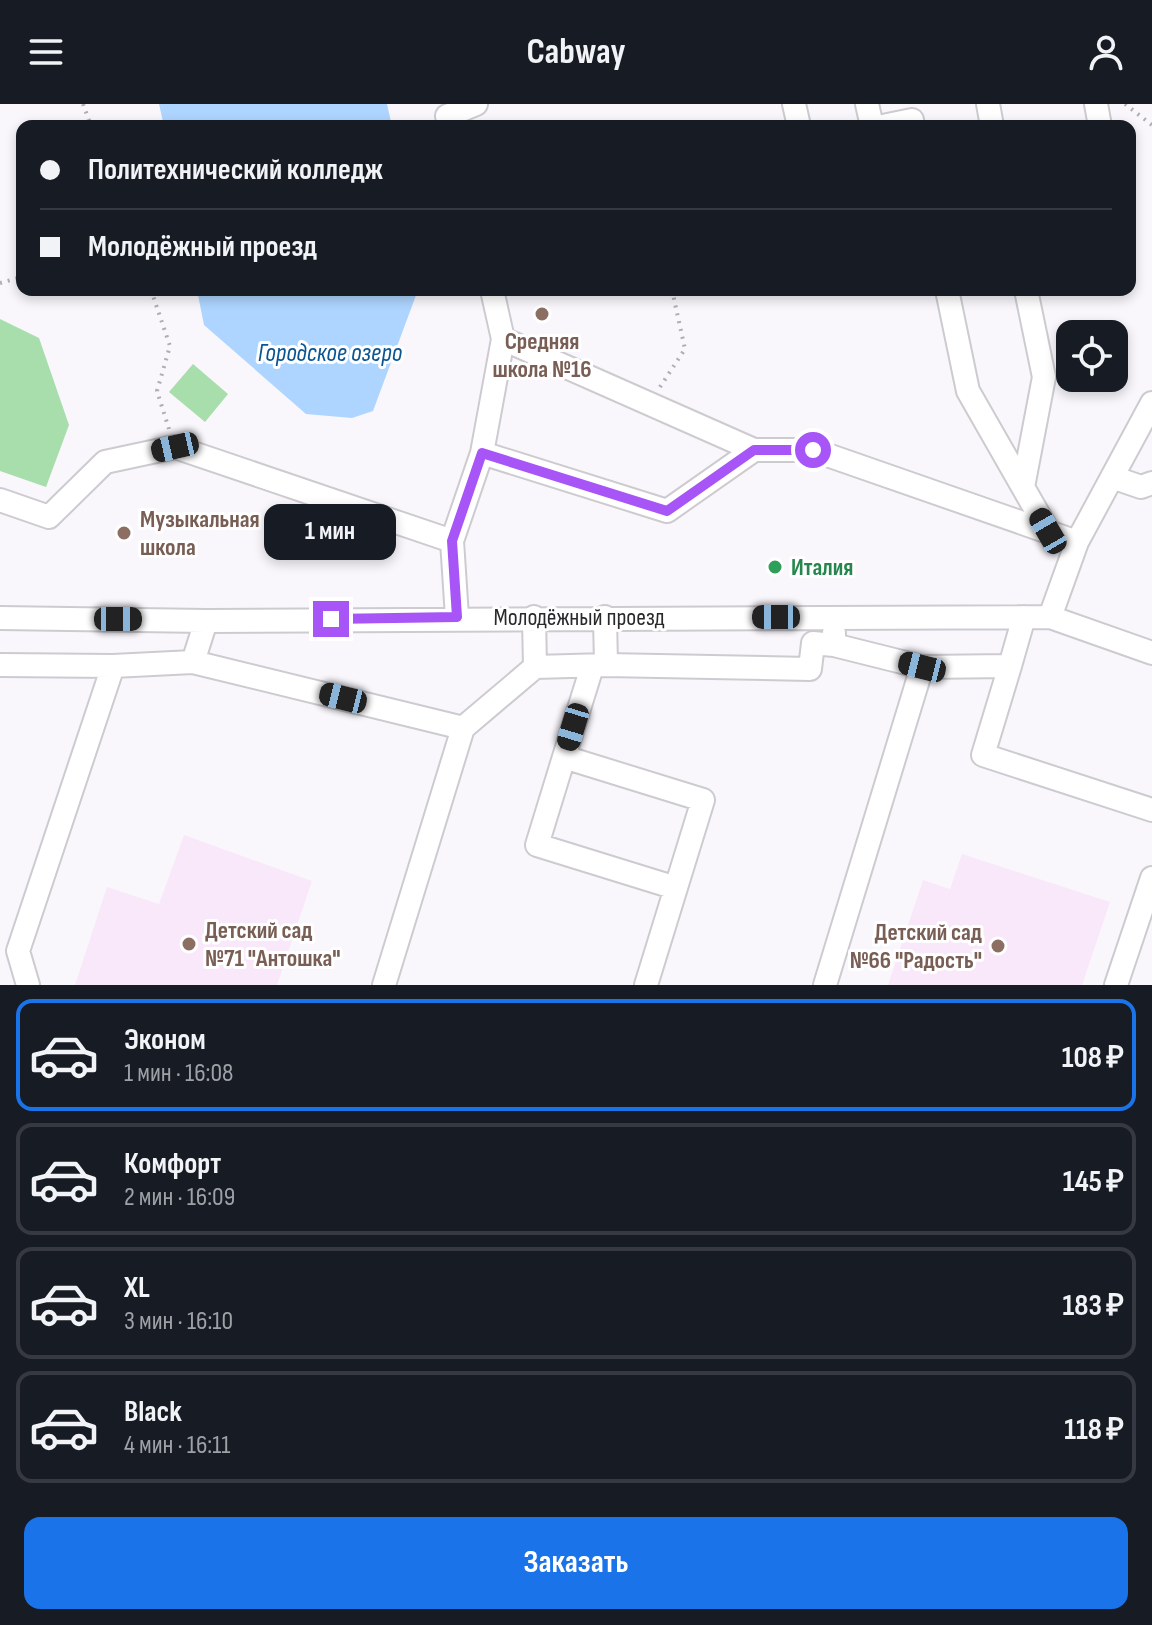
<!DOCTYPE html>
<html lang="ru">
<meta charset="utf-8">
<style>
body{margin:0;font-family:"Sofia Sans Condensed",sans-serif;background:#242831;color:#f1f3f6;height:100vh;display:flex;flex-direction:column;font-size:30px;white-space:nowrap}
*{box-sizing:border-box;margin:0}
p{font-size:26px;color:#9ea1a6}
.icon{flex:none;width:44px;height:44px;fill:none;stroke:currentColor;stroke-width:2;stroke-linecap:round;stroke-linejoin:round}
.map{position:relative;height:881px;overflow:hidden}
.drawer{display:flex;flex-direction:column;background:#171b24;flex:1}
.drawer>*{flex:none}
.guide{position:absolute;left:16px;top:16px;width:1120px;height:176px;border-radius:16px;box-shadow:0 4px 12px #0003;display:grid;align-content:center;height:176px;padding:0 24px;background:#171b24}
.controls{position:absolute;left:1056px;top:216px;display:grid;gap:16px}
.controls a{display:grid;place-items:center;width:72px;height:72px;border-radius:16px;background:#171b24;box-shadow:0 4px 12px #0003;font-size:40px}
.end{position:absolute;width:36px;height:36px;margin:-18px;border:10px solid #a855f7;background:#fff;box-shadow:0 0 0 4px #fff}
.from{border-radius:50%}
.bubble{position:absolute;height:56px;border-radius:16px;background:#171b24;box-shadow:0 4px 12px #0003;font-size:26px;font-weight:700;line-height:56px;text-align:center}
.car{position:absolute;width:24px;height:48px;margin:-24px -12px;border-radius:10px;box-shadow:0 0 6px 2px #0007;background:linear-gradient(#222 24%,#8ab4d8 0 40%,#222 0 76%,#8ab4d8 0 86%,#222 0)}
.guide b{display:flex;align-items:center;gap:28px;height:76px;font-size:30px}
.guide b+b{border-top:2px solid #363941}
.guide i{width:20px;height:20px;background:#f1f3f6}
ul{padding:14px 0 0;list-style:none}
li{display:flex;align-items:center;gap:24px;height:112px;margin:0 16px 12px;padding:0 8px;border:4px solid #363941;border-radius:16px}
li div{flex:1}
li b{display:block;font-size:30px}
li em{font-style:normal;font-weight:700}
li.selected{border-color:#1a73e8}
li>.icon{width:72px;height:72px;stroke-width:1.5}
.button{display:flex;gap:16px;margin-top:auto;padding:16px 24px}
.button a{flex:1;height:92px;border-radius:16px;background:#1a73e8;color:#fff;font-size:32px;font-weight:700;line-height:92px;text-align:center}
header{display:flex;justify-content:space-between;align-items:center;height:104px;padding:0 24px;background:#171b24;font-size:36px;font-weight:700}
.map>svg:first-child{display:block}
.education{fill:#f9e8f9}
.green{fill:#a7deab}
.water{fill:#aed5ff}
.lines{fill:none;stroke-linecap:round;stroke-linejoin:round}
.minor-casing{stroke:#cecbd0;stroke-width:26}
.path{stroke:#b0aeb2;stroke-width:4;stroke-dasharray:2 6;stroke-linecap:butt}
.minor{stroke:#fff;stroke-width:22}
.route{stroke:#a855f7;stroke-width:10}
.education-dot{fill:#8d6e63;stroke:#fff;stroke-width:3}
.leisure-dot{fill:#2e9e5b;stroke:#fff;stroke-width:3}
.labels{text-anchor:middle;stroke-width:6;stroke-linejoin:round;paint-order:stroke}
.education-label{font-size:24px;font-weight:bold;fill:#785e54;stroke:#fff;text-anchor:start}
.leisure-label{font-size:24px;font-weight:bold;fill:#27864d;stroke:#fff;text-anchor:start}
.street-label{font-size:24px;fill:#29282a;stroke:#fff}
.water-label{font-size:26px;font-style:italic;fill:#0b5592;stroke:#fff}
</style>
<header><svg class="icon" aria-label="menu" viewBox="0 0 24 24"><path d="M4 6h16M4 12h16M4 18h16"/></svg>Cabway<svg class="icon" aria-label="person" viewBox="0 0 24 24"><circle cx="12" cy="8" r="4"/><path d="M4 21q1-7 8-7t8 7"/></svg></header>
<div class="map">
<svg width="1152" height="881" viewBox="0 0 1152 881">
<rect width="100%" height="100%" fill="#f9f7fc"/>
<path class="education" d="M184 731 312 777 277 881H75L107 783 159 800Z
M962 750 1110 798 1082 881H888L923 776 950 785Z"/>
<path class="green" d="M0 215 39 234 69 321 46 383 0 367Z
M193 260 228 290 205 318 169 288Z"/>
<path class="water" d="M159 0H387L392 22H164Z
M197 186H418L373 307 352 314 306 310 204 221Z"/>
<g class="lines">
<g class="minor-casing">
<path id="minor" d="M794 0 799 22
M867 0 872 22
M988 0 992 22
M1096 0 1100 22
M447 12 476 0
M883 22 912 16 913 22
M947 186 968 287 1048 427
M503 235 754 346
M482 349 503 235 492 186
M1112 373 1141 383 1152 379
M1023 383 1044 273 1026 186
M0 396 49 413 105 358 175 343 452 437
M457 513 452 437 482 349 667 407 754 346H813L1077 438
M534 513 535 563 606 561 605 513
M1050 513 1077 438 1152 299
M0 514 206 517 1050 513 1152 549
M206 517 193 558 463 624 384 881
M834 529V541L922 563
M0 561 113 562
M606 561 810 565 813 539 834 541
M1010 562 983 651 1152 706
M592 563 564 653 703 696 646 881
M463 624 535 563
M564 653 537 741 676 784
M28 881 18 847 113 562 193 558
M825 881 922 563 1010 562 1024 513
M1116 881 1152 774"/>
</g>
<path class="path" d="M83 0 91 22
M1125 0 1152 21
M0 179 22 173
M151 186 170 242 157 287 169 325
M660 283 685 245 672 186"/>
<use href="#minor" class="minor"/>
</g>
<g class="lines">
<path class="route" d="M331 515 457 513 452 437 482 349 667 407 754 346H813"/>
</g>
<g class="education-dot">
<circle cx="542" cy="210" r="8"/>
<circle cx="124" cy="429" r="8"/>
<circle cx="189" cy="840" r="8"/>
<circle cx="998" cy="842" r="8"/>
</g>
<circle class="leisure-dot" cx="775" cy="463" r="8"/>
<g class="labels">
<g class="education-label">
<text x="542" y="245" text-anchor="middle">Средняя<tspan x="542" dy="28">школа №16</tspan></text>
<text x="140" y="423">Музыкальная<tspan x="140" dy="28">школа</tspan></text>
<text x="205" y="834">Детский сад<tspan x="205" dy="28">№71 "Антошка"</tspan></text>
<text x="982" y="836" text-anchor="end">Детский сад<tspan x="982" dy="28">№66 "Радость"</tspan></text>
</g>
<g class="leisure-label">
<text x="791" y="471">Италия</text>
</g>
<g class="street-label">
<text x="579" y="521">Молодёжный проезд</text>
</g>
<g class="water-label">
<text x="330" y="257">Городское озеро</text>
</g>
</g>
</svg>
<div class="controls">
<a><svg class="icon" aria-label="locate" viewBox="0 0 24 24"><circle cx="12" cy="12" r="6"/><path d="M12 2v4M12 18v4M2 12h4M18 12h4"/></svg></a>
</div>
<i class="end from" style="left:813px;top:346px"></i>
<i class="end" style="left:331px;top:515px"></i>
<div class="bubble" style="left:264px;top:400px;width:132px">1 мин</div>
<i class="car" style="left:175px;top:343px;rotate:257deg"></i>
<i class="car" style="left:1048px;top:427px;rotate:330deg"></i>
<i class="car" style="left:776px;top:513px;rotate:270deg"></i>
<i class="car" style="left:118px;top:515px;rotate:90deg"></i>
<i class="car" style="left:922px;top:563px;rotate:284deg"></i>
<i class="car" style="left:343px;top:594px;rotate:284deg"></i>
<i class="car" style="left:573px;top:623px;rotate:197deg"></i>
<div class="guide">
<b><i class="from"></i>Политехнический колледж</b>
<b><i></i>Молодёжный проезд</b>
</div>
</div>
<section class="drawer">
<ul>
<li class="selected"><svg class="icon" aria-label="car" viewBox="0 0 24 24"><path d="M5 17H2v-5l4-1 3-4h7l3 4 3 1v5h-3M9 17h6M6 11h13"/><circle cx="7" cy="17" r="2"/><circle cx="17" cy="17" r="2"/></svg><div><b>Эконом</b><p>1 мин · 16:08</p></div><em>108 ₽</em></li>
<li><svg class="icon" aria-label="car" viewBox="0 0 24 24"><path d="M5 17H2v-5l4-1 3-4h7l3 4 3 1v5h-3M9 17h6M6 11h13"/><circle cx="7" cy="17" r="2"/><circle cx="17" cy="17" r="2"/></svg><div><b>Комфорт</b><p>2 мин · 16:09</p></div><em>145 ₽</em></li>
<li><svg class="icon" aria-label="car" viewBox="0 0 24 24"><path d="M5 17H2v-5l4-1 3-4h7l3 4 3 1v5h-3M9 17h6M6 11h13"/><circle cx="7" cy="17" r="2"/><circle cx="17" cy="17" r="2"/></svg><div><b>XL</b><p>3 мин · 16:10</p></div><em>183 ₽</em></li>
<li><svg class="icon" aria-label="car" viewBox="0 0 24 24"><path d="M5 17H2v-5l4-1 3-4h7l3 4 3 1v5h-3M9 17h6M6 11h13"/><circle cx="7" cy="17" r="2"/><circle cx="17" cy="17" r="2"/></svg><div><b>Black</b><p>4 мин · 16:11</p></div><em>118 ₽</em></li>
</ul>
<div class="button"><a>Заказать</a></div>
</section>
